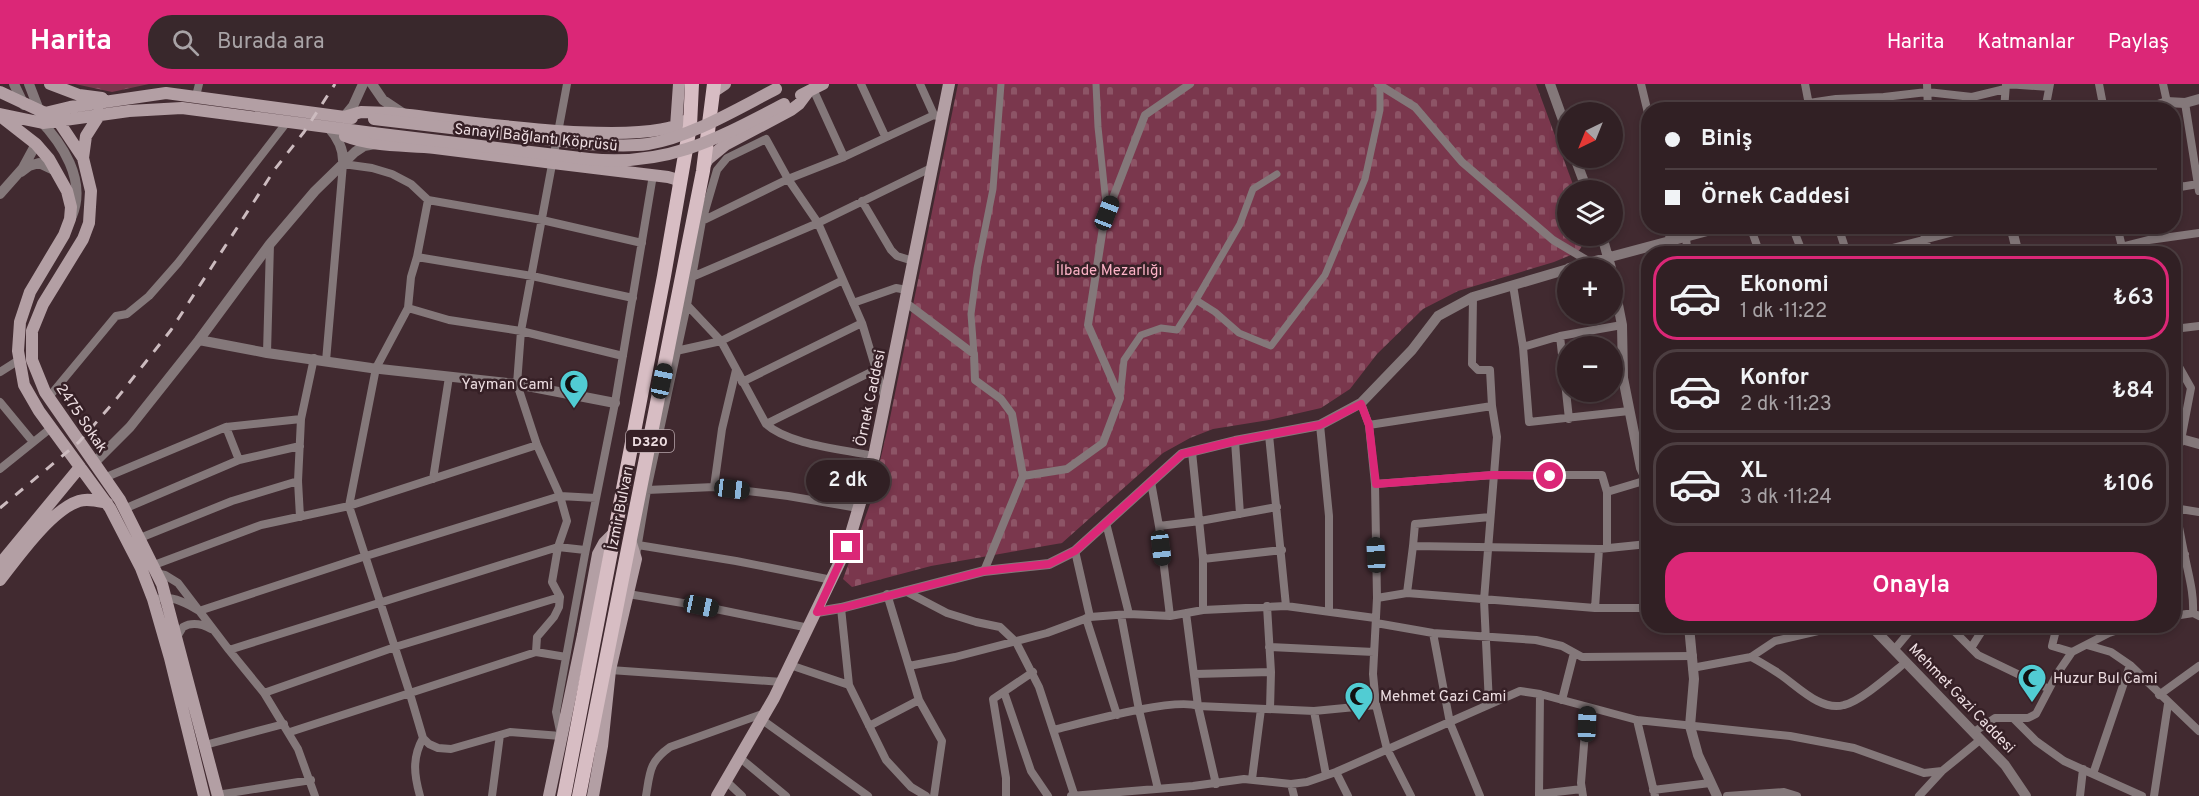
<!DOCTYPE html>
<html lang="tr">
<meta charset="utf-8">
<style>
body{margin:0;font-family:Overpass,sans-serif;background:#39282c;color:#f1f3f6;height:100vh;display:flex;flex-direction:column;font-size:22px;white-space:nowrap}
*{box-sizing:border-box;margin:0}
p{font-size:20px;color:#a8a3a6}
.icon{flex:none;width:33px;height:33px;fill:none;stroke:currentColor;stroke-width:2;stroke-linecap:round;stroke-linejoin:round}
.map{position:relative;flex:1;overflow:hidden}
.details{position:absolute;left:1641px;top:162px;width:540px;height:387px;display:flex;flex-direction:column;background:#312024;border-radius:24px;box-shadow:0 3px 9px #0003,0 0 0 2px #4c3e41}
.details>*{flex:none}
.hud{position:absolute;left:1641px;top:18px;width:540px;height:132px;border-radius:24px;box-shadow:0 3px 9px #0003,0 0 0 2px #4c3e41;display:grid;align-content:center;height:132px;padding:0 24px;background:#312024}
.needle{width:39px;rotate:223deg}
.tools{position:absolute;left:1557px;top:18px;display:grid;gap:12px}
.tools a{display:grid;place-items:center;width:66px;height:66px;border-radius:50%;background:#312024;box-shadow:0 3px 9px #0003,0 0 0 2px #4c3e41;font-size:30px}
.end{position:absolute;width:27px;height:27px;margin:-14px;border:8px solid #db2777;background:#fff;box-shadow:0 0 0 3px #fff}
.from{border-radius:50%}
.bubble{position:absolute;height:42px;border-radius:21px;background:#312024;box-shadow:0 3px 9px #0003,0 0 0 2px #4c3e41;font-size:20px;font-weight:600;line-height:42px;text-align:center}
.car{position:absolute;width:18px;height:36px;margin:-18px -9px;border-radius:8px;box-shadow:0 0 4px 2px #0007;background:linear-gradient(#222 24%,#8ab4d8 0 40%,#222 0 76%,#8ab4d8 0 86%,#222 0)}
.hud b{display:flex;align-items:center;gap:21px;height:57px;font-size:22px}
.hud b+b{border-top:2px solid #4c3e41}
.hud i{width:15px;height:15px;background:#f1f3f6}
ul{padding:10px 0 0;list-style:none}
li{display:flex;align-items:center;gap:18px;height:84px;margin:0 12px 9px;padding:0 12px;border:3px solid #4c3e41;border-radius:24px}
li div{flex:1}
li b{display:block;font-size:22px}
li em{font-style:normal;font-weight:600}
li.active{border-color:#db2777}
li>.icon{width:54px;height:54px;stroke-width:1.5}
.action{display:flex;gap:12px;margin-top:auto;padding:12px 24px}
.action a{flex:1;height:69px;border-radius:24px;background:#db2777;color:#fff;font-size:24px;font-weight:600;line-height:69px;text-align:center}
header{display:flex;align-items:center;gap:36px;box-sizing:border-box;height:84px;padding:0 30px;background:#db2777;color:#fff}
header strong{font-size:28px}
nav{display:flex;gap:33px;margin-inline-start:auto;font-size:21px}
.search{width:420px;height:54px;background:#39282c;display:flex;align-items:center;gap:15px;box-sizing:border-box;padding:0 21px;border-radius:24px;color:#a8a3a6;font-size:22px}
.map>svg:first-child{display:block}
.cemetery{fill:url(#cemetery-stones)}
.park{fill:url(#park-crowns)}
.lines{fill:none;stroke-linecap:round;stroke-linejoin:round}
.pedestrian{stroke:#84787a;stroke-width:7}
.minor{stroke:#84787a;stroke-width:8}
.tertiary{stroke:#84787a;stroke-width:10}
.secondary{stroke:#b39fa4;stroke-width:12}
.primary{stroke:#d7bdc3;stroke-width:14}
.rail{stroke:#ccbbbf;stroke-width:3;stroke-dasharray:10 10;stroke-linecap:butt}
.secondary-bridge{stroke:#b39fa4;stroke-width:12}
.route{stroke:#db2777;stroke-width:8}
.labels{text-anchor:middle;stroke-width:5;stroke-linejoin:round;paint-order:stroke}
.shield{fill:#362026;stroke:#b7a5aa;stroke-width:1.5}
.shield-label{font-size:14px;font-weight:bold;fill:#eedee2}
.street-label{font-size:15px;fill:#eedee2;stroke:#362026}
.park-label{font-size:15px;fill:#fdb3c7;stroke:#362026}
.poi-label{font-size:15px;fill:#eedee2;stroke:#362026;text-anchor:start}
</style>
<header>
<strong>Harita</strong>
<div class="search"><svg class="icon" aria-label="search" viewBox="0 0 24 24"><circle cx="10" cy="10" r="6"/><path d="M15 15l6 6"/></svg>Burada ara</div>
<nav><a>Harita</a><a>Katmanlar</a><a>Paylaş</a></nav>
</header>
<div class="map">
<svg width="2199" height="712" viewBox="0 0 2199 712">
<defs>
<pattern id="cemetery-stones" width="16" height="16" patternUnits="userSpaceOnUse" patternTransform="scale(1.5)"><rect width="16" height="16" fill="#7a374d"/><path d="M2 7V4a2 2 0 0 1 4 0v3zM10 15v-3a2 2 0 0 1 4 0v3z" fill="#8d5466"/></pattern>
<pattern id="park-crowns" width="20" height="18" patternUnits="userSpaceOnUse" patternTransform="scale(1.5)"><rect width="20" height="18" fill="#7a374d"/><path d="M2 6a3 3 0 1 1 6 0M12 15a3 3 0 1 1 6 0" fill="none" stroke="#8d5466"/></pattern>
</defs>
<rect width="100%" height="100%" fill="#412a30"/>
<path class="cemetery" d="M958 0H1536L1575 106H1568V152H1589L1578 168 1554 178 1458 207 1423 225 1377 270 1350 305 1321 324 1269 336 1213 345 1190 354 1163 369 1062 459 931 482 852 503 843 495 870 420 890 334Z"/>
<path class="park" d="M75 0H149L112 8Z"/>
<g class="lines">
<path class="pedestrian" d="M1096 0 1098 43 1107 129
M1196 216 1240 140 1253 105 1277 90
M974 270 971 230 977 185 993 105 1001 0
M1120 314 1124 276 1141 251 1161 244 1177 246 1196 216 1215 228 1239 249 1271 262 1325 191 1365 95 1380 26V1"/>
<path class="minor" d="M861 0 885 52
M920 0 934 31
M1378 0 1415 23 1462 78 1553 156 1590 178
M1641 0 1648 29
M1805 0 1810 26
M1927 0 1928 26
M2099 0 2104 26
M2163 0 2167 18
M813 5 844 73
M196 12 199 0
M1884 13 1927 8 1972 13 2005 5
M1809 19 1836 15 1884 13 1885 26
M2185 19 2199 107
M2004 26 2006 0 2049 3
M2045 26 2050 0
M2174 74 2180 103
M2174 104 2198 100
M862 117 891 166 897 172 913 177
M702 137 788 95 844 73 934 31 942 33
M1668 142 1670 158
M1750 142 1760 170
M1792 142 1803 170
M1838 142 1847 170
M1922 142 1929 170
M2117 142 2122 163
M1686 155 1688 170
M2149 156 2153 170
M1869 170 1977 142
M2094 170 2149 156 2199 149
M417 173 428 116
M692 193 818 139 933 83
M1513 201 1523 263 1529 338 1629 327
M1473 213 1472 280 1478 286H1490L1492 322 1497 353 1484 516 1489 620
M633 214 532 192 417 173 411 193 408 224 376 284 349 422 410 610 423 654 429 660 438 664 451 665 510 648 561 652 556 628 585 470 615 319 653 91
M905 218 974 270 975 296 1001 315 1012 330 1023 392
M853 219 896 204 907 206
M687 221 721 257 766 340C789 361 842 365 874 372
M408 224 449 236 521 247 623 272
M2174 245 2199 242
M1560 252 1569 335
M1523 263 1560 252 1622 241
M676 267 721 257 843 196
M267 269 270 160
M326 277 343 80 372 84 392 90 411 100 428 116 542 136 642 159
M2174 280 2178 281 2191 304 2181 356 2174 375
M0 288 19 276
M742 298 862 239
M48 314 116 232 127 230 149 212 178 179 287 38
M0 318 33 358
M1361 319 1369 341 1375 400 1377 514 1373 590 1376 621 1387 665 1411 712
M766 340 877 285
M1320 341 1329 432V527
M1369 341 1492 322
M226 343 239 376
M1269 351 1286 522
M1235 357 1240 430
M1192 368 1203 475V526
M0 385 51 344
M104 394 226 343 301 335
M433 395 449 293
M1151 398 1159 442 1170 532
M1375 400 1493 391H1602L1607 408 1647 396
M714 403 722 345 736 286
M647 406 714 403 788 412 858 424
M1607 408V464
M2174 422C2179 439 2181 456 2185 473 2189 493 2194 509 2193 529
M2174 424 2199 428
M124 425 239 376 300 362
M300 433 298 397 301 335 314 274
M1106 439 1129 530
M1159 442 1200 437 1277 423
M140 454 232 417 298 397
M638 461 736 477 832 496
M1413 462 1415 440 1490 433
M1075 467 1090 533
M636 471 647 406 687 221 702 137 717 86 727 74 766 55 788 95 818 139 862 239 884 312
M2174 474 2185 470
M1203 475 1282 466
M154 481 261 441 349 422 537 361
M984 487 1023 392 1067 385 1103 359 1120 314 1088 241 1104 137 1145 31 1190 0
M155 489 165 491 178 499 229 566 264 609 298 665 315 712
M905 507 947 529 976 538 1000 543 1016 558 1039 603 1074 710
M1407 509 1413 462 1599 465 1648 460
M628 510 701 522 809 544
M887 510 919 616 942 657 934 712
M161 514C174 512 188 520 199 527L366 472 560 412 596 414
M1377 514 1407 509 1595 524H1648
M1267 522 1271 588 1270 625
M841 524 849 601 886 676 911 703 926 712
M1595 524 1599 465
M1186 529 1198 622 1216 700
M1121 531 1139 626 1158 705
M2174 532 2193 529 2199 532
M1086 534 1117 631
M1376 539 1433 549 1536 556 1562 562 1582 573 1693 572
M1949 542 1978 571 2049 605
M2057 542 2052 562 2072 568
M1433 549 1450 639 1480 712
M177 553 183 543C192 538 202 540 211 545
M2087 561 2111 568 2130 581 2199 647
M1269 563 1374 568
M1971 564 1985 542
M229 566 558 463 585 466
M1894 566 1914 542
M536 568 537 553 554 533 559 523 560 513 552 498 558 463 567 437 560 412 537 361 517 300 521 247 567 0
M1751 573C1759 577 1767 582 1775 587 1795 599 1819 628 1844 621 1861 617 1891 590 1906 578
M790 581 849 601
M909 582 955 573 1047 549 1090 533 1129 530 1170 532 1203 526 1286 522 1375 534
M1692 584 1751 573 1775 557 1818 547 1830 542
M610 586 782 598
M1195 590 1271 588
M1004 608 1031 687 1048 712
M264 609 395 563 560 513
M2159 611 2199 582
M1562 616 1574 569
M1314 627 1326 691
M761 635 868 712
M2014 635 2036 657 2064 677 2142 712
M1637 636 1655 712
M869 642 919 616
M1053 646C1082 639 1174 613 1198 622L1314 627 1376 621
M290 648 536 568 566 573
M1974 648 1995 634H2028L2036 630 2057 590 2072 568 2109 549 2130 542
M205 661 284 640
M739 673 786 712
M1336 688 1348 712
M2093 690 2130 581
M1252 695 1261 625
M726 697 742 712
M1291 700 1294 712
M1653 706 1710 699
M1539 710 1582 705
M217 711 311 696
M420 712C414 691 412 674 423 654
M492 712 500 651
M646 712C650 688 649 678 670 663L765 629
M1006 712V694L993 615 1033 588
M1071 712 1193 702 1244 695 1291 700 1307 698 1336 688 1520 607 1540 610 1637 636 1790 652 1854 664 1924 689 1942 687 1980 656
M1539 712 1540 610
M1583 712 1581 699 1587 623
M1727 712 1784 708 1797 712
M1919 712 1942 687
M2080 712 2083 685
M2154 712 2168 620"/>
<path class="tertiary" d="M14 0 24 21
M29 0 39 26
M372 0 383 16 404 30
M1550 0 1568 50
M2143 26 2167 18 2185 19 2199 15
M344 33 353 22 363 0
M38 34C62 59 87 96 72 132
M329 44C338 54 344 66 343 80
M1575 74 1587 106
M21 88 29 82 39 79 56 87
M0 110 23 84 36 60
M2011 142 2018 170
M1602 152 1611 184
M1569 184 1726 142
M1612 190 1622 241 1623 294 1641 384 1648 399
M199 256 267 269 371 284 517 300 615 319
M2174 353 2199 360
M94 379 130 343 199 256 270 160 315 107 355 68 364 62 375 60
M817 528 841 524 984 487 1049 480 1075 467 1182 370 1235 357 1320 341 1361 319 1412 266 1438 232 1473 213 1568 185
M1689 542 1694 595 1690 642 1698 671 1717 712
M1871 542 2005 681 2026 712"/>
<path class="secondary" d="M50 0 79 11 102 14
M0 8 45 29 59 38 83 74 91 107 89 139 83 155 43 220 32 247V276L45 308 120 416 162 500 218 712
M713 8 725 0
M801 11 823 0
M45 29 70 23 166 9 352 34
M0 30 43 39 129 27 182 24 373 49
M0 32 36 60 49 75 67 107 71 123 70 135 64 151 30 208 20 238 18 267 24 301 39 327 110 424 141 484 153 515 170 574 204 712
M344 33 361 28 391 29C446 34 653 68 690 34
M676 43 679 0
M345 52C373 63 405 61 435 64 513 74 590 84 668 93L675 95 680 100
M83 74 86 52 100 30
M704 82 708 75 725 61 791 26 799 20 808 8
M0 480 80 383
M0 496C18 473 51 426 79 417 88 414 98 417 107 419
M549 712 583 551 598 470 604 459 614 449
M593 712 602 662 610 586 636 475 630 456
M717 712 774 614 847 463 874 372 949 0"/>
<path class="primary" d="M564 712 664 192 690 42 692 0
M579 712 703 87 714 0"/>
<path class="rail" d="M0 424 79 358 114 318 171 246 275 85 304 48 335 0"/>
<path class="secondary-bridge" d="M374 35 587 60C607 61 627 63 648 60 691 53 737 25 776 5
M373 49 589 75C667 83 717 55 784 20"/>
</g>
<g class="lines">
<path class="route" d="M847 463 817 528 842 524 984 487 1049 480 1075 467 1182 370 1235 357 1320 341 1361 320 1369 341 1376 400 1493 391 1550 392"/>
</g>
<defs>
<g id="mosque-pin" transform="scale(1.5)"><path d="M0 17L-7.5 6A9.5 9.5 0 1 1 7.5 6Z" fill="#51ccd3" stroke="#362026"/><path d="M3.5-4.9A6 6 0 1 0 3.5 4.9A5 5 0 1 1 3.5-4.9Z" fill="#111"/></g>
</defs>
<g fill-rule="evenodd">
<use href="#mosque-pin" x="574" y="300"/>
<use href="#mosque-pin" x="2032" y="594"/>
<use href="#mosque-pin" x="1359" y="612"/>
</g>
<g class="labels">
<rect class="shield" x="626" y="346" width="48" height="22" rx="4.5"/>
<g class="shield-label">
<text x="650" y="362">D320</text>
</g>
<g class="street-label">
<text transform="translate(536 53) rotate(6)" y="5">Sanayi Bağlantı Köprüsü</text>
<text transform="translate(870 314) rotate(-78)" y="5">Örnek Caddesi</text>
<text transform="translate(82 334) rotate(56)" y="5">2475 Sokak</text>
<text transform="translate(620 424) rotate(-79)" y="5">İzmir Bulvarı</text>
<text transform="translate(1962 614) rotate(46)" y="5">Mehmet Gazi Caddesi</text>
</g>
<g class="park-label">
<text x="1109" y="191">İlbade Mezarlığı</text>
</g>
<g class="poi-label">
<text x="553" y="305" text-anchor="end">Yayman Cami</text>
<text x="2053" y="599">Huzur Bul Cami</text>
<text x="1380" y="617">Mehmet Gazi Cami</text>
</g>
</g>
</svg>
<div class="tools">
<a><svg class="needle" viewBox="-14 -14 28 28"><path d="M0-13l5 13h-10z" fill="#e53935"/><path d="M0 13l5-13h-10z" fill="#a8a3a6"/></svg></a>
<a><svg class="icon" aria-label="layers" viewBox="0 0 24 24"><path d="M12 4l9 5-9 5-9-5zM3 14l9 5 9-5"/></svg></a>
<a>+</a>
<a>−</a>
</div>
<i class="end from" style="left:1550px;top:392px"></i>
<i class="end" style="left:847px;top:463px"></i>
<div class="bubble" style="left:806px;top:376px;width:84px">2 dk</div>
<i class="car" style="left:1107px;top:129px;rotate:21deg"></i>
<i class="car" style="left:662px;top:297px;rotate:12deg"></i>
<i class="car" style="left:732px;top:405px;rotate:97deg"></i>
<i class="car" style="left:1161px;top:464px;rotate:173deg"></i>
<i class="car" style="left:1376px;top:471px;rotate:357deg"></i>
<i class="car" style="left:701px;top:522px;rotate:102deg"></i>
<i class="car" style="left:1587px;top:640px;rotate:2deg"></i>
<div class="hud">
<b><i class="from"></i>Biniş</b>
<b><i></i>Örnek Caddesi</b>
</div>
<section class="details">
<ul>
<li class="active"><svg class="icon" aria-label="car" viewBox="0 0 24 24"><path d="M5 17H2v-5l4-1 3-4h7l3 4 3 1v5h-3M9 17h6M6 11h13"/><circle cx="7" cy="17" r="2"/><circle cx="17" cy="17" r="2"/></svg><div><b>Ekonomi</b><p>1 dk · 11:22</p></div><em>₺63</em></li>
<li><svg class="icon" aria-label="car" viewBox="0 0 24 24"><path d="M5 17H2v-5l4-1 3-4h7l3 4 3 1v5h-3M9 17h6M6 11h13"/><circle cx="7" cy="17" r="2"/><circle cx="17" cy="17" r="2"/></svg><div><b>Konfor</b><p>2 dk · 11:23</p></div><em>₺84</em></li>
<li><svg class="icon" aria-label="car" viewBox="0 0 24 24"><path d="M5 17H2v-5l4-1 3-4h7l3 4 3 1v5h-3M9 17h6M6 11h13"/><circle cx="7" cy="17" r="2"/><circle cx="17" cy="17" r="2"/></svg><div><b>XL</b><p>3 dk · 11:24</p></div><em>₺106</em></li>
</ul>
<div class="action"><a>Onayla</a></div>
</section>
</div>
